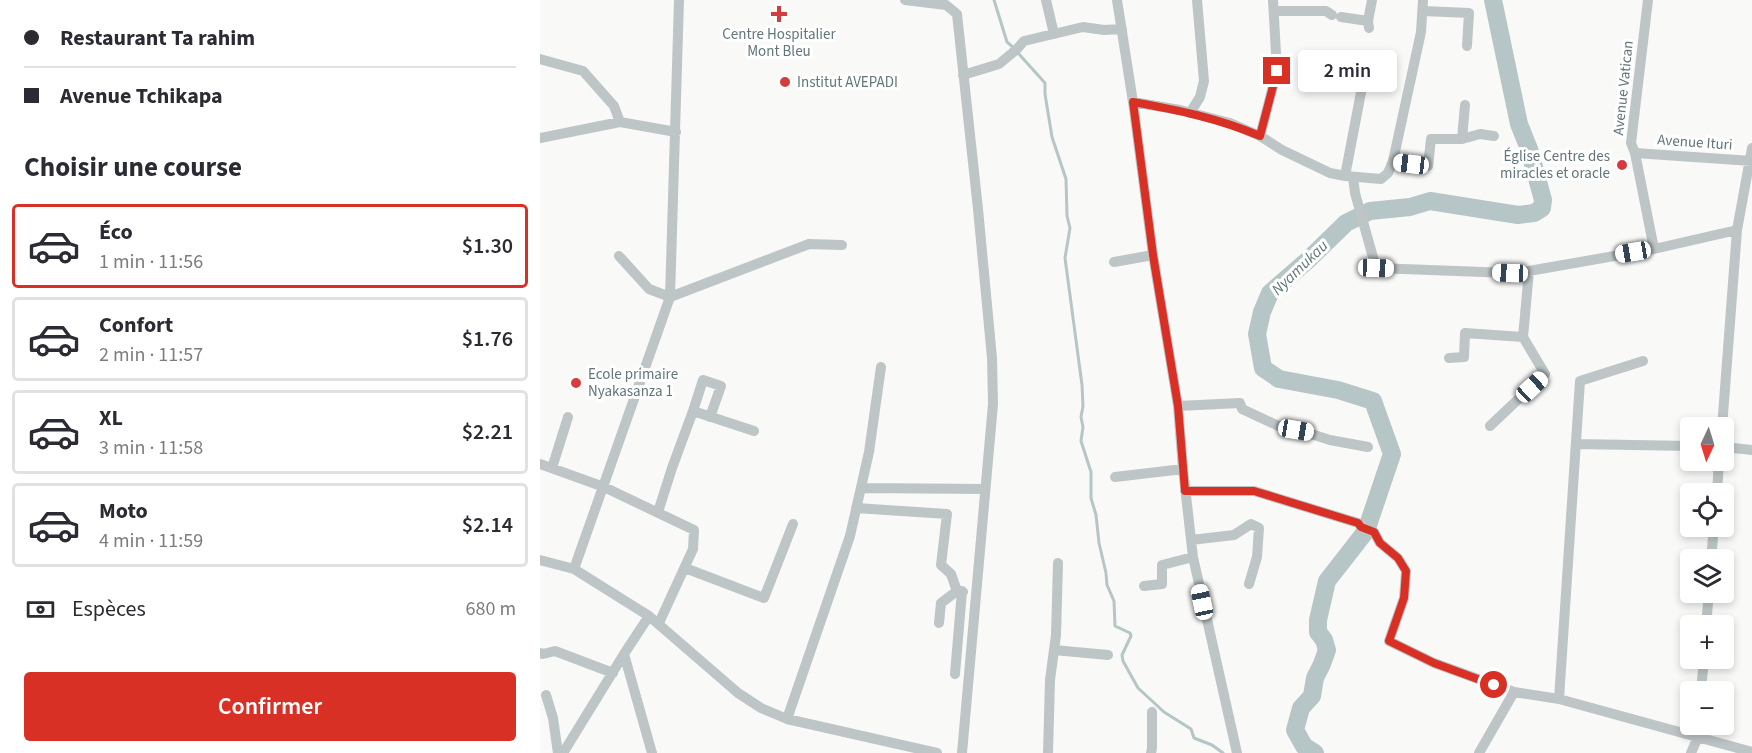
<!DOCTYPE html>
<html lang="fr">
<meta charset="utf-8">
<style>
body{margin:0;font-family:"Source Sans 3",sans-serif;background:#f2f2f3;color:#2b2b33;height:100vh;display:flex;flex-direction:column;font-size:22px;white-space:nowrap}
*{box-sizing:border-box;margin:0}
p{font-size:20px;color:#7c7c81}
.icon{flex:none;width:33px;height:33px;fill:none;stroke:currentColor;stroke-width:2;stroke-linecap:round;stroke-linejoin:round}
.map{position:relative;flex:1;overflow:hidden}
.sheet{display:flex;flex-direction:column;background:#fff;width:540px}
.sheet>*{flex:none}
.top-card{display:grid;align-content:center;height:132px;padding:0 24px;background:#fff}
.needle{width:39px;rotate:184deg}
.buttons{position:absolute;left:1140px;top:417px;display:grid;gap:12px}
.buttons a{display:grid;place-items:center;width:54px;height:54px;border-radius:6px;background:#fff;box-shadow:0 3px 9px #0003;font-size:30px}
.end{position:absolute;width:27px;height:27px;margin:-14px;border:8px solid #d93025;background:#fff;box-shadow:0 0 0 3px #fff}
.from{border-radius:50%}
.bubble{position:absolute;height:42px;border-radius:6px;background:#fff;box-shadow:0 3px 9px #0003;font-size:20px;font-weight:600;line-height:42px;text-align:center}
.car{position:absolute;width:18px;height:36px;margin:-18px -9px;border-radius:8px;box-shadow:0 0 4px 2px #0007;background:linear-gradient(#fff 24%,#345 0 40%,#fff 0 76%,#345 0 86%,#fff 0)}
.top-card b{display:flex;align-items:center;gap:21px;height:57px;font-size:22px}
.top-card b+b{border-top:2px solid #e1e1e2}
.top-card i{width:15px;height:15px;background:#2b2b33}
ul{padding:0;list-style:none}
li{display:flex;align-items:center;gap:18px;height:84px;margin:0 12px 9px;padding:0 12px;border:3px solid #e1e1e2;border-radius:6px}
li div{flex:1}
li b{display:block;font-size:22px}
li em{font-style:normal;font-weight:600}
li.current{border-color:#d93025}
li>.icon{width:54px;height:54px;stroke-width:1.5}
h2{padding:0 24px;font-size:27px;line-height:72px}
.pay{display:flex;align-items:center;gap:15px;height:66px;padding:0 24px;font-size:22px}
.pay p{margin-inline-start:auto}
.action{display:flex;gap:12px;margin-top:auto;padding:12px 24px}
.action a{flex:1;height:69px;border-radius:6px;background:#d93025;color:#fff;font-size:24px;font-weight:600;line-height:69px;text-align:center}
main{display:flex;flex:1;min-height:0}
.map>svg:first-child{display:block}
.lines{fill:none;stroke-linecap:round;stroke-linejoin:round}
.stream{stroke:#b6c5c5;stroke-width:3}
.river{stroke:#b6c5c5;stroke-width:18}
.minor{stroke:#bec5c6;stroke-width:10}
.route{stroke:#d93025;stroke-width:8}
.poi-dot{fill:#d53c3f;stroke:#fff;stroke-width:2}
.labels{text-anchor:middle;stroke-width:6;stroke-linejoin:round;paint-order:stroke}
.poi-label{font-size:15px;fill:#62767a;stroke:#fff;text-anchor:start}
.street-label{font-size:15px;fill:#62767a;stroke:#fff}
.water-label{font-size:16px;font-style:italic;fill:#627979;stroke:#fff}
</style>
<main>
<section class="sheet">
<div class="top-card">
<b><i class="from"></i>Restaurant Ta rahim</b>
<b><i></i>Avenue Tchikapa</b>
</div>
<h2>Choisir une course</h2>
<ul>
<li class="current"><svg class="icon" aria-label="car" viewBox="0 0 24 24"><path d="M5 17H2v-5l4-1 3-4h7l3 4 3 1v5h-3M9 17h6M6 11h13"/><circle cx="7" cy="17" r="2"/><circle cx="17" cy="17" r="2"/></svg><div><b>Éco</b><p>1 min · 11:56</p></div><em>$1.30</em></li>
<li><svg class="icon" aria-label="car" viewBox="0 0 24 24"><path d="M5 17H2v-5l4-1 3-4h7l3 4 3 1v5h-3M9 17h6M6 11h13"/><circle cx="7" cy="17" r="2"/><circle cx="17" cy="17" r="2"/></svg><div><b>Confort</b><p>2 min · 11:57</p></div><em>$1.76</em></li>
<li><svg class="icon" aria-label="car" viewBox="0 0 24 24"><path d="M5 17H2v-5l4-1 3-4h7l3 4 3 1v5h-3M9 17h6M6 11h13"/><circle cx="7" cy="17" r="2"/><circle cx="17" cy="17" r="2"/></svg><div><b>XL</b><p>3 min · 11:58</p></div><em>$2.21</em></li>
<li><svg class="icon" aria-label="car" viewBox="0 0 24 24"><path d="M5 17H2v-5l4-1 3-4h7l3 4 3 1v5h-3M9 17h6M6 11h13"/><circle cx="7" cy="17" r="2"/><circle cx="17" cy="17" r="2"/></svg><div><b>Moto</b><p>4 min · 11:59</p></div><em>$2.14</em></li>
</ul>
<div class="pay"><svg class="icon" aria-label="cash" viewBox="0 0 24 24"><path d="M3 7h18v10H3z"/><circle cx="12" cy="12" r="2"/></svg>Espèces<p>680 m</p></div>
<div class="action"><a>Confirmer</a></div>
</section>
<div class="map">
<svg width="1212" height="753" viewBox="0 0 1212 753">
<rect width="100%" height="100%" fill="#f9f9f8"/>
<g class="lines">
<path class="stream" d="M454 0 467 42 474 48
M478 53 505 83V94L512 137 526 179 527 216 530 228 525 258 542 385 543 406 541 417 543 427 541 441 551 472V498L556 515 559 543 566 573 567 585 574 601 575 626 590 633 591 636 582 655 583 661 598 688 624 712 651 729 654 738 672 745 683 753"/>
<path class="river" d="M775 753 764 746 755 730 761 708 772 696 775 678 782 664 787 650 784 640 778 632V620L787 581 826 531 852 454 833 401 798 390 739 379 723 368 717 334 722 312 730 293 768 260 806 223 830 211 870 207 890 201 978 215 994 213 1002 208 1003 200 989 149 979 124 953 0"/>
<path class="minor" d="M365 0 406 5 417 14 438 209 452 358 453 404 422 753
M506 0 514 34
M577 0 593 102 613 255 638 406 643 469 653 557 697 753
M1108 0 1091 143 1095 153 1114 249
M734 11H786L792 15
M883 11 929 13 927 46
M801 17 828 21
M829 28 828 21 832 0
M0 59 43 71 74 106 80 122 136 132
M423 75 459 64 477 49 484 41 543 27 564 30 582 29
M593 102 640 110 690 123 720 136 742 150 790 173 805 176 841 179 848 173 853 161 881 32 883 0
M650 113 660 97 664 81 657 0
M720 136 737 71 733 0
M0 138 80 122
M922 139 925 105
M1095 153 1212 161
M853 161 888 166 891 139H922L940 134 954 136
M805 176 827 61
M813 177 815 193 836 268 970 273 989 271 1114 249 1197 230
M79 256 109 289 130 297 269 244 302 245
M574 262 613 255
M909 358 924 357 925 333 983 337
M638 406 700 403 702 409 743 428 768 433 790 440 828 447
M153 411 163 380 181 386 170 417
M950 426 1005 374 983 337 989 271
M1182 428 1197 230 1212 148
M1036 444 1150 446
M1184 447 1212 450
M0 464 64 487 154 530 153 549 119 623
M12 468 28 417
M575 477 643 469
M321 488 445 489
M645 491H714L818 523 821 527 834 532 840 543 858 558 866 571 864 598 849 641 894 663 974 692 1019 699 1212 752
M1177 494 1179 460
M316 508 407 514 401 565 411 574 417 591
M118 512 132 468 153 411 214 431
M651 540 694 535 711 524 719 528 717 557 709 584
M0 560 34 569 109 616 198 693 221 708 247 719 397 753
M1171 560 1174 526
M145 568 224 598 253 524
M34 569 130 297 139 0
M604 586 622 584V565L653 557
M109 616 84 654 112 753
M399 623 401 603 417 591 423 592
M1166 626 1169 592
M514 650 568 655
M0 653 3 654 15 651 73 673
M415 674 422 591
M1161 692 1164 658
M6 695 13 718 18 753
M1019 699 1040 381 1103 361
M247 719 310 536 329 452 341 367
M23 753 84 654
M508 753 510 680 516 635 518 563
M611 753 612 748V712
M939 753 974 692
M1151 753 1158 737 1159 724"/>
</g>
<g class="lines">
<path class="route" d="M737 71 720 136C677 118 638 110 593 102L613 255 638 406 645 491H714L818 523 821 527 834 532 840 543 858 558 866 571 864 598 849 641 894 663 954 685"/>
</g>
<g class="poi-dot">
<path d="M236 5h6v6h6v6h-6v6h-6v-6h-6v-6h6z"/>
<circle cx="245" cy="82" r="6"/>
<circle cx="1082" cy="165" r="6"/>
<circle cx="36" cy="383" r="6"/>
</g>
<g class="labels">
<g class="poi-label">
<text x="239" y="39" text-anchor="middle">Centre Hospitalier<tspan x="239" dy="17">Mont Bleu</tspan></text>
<text x="257" y="87">Institut AVEPADI</text>
<text x="1070" y="161" text-anchor="end">Église Centre des<tspan x="1070" dy="17">miracles et oracle</tspan></text>
<text x="48" y="379">Ecole primaire<tspan x="48" dy="17">Nyakasanza 1</tspan></text>
</g>
<g class="street-label">
<text transform="translate(1083 88) rotate(-84)" y="5">Avenue Vatican</text>
<text transform="translate(1155 142) rotate(4)" y="5">Avenue Ituri</text>
</g>
<g class="water-label">
<text transform="translate(759 267) rotate(-44)" y="6">Nyamukau</text>
</g>
</g>
</svg>
<div class="buttons">
<a><svg class="needle" viewBox="-14 -14 28 28"><path d="M0-13l5 13h-10z" fill="#e53935"/><path d="M0 13l5-13h-10z" fill="#7c7c81"/></svg></a>
<a><svg class="icon" aria-label="locate" viewBox="0 0 24 24"><circle cx="12" cy="12" r="6"/><path d="M12 2v4M12 18v4M2 12h4M18 12h4"/></svg></a>
<a><svg class="icon" aria-label="layers" viewBox="0 0 24 24"><path d="M12 4l9 5-9 5-9-5zM3 14l9 5 9-5"/></svg></a>
<a>+</a>
<a>−</a>
</div>
<i class="end from" style="left:954px;top:685px"></i>
<i class="end" style="left:737px;top:71px"></i>
<div class="bubble" style="left:758px;top:50px;width:99px">2 min</div>
<i class="car" style="left:871px;top:164px;rotate:277deg"></i>
<i class="car" style="left:1093px;top:252px;rotate:260deg"></i>
<i class="car" style="left:836px;top:268px;rotate:92deg"></i>
<i class="car" style="left:970px;top:273px;rotate:272deg"></i>
<i class="car" style="left:992px;top:387px;rotate:47deg"></i>
<i class="car" style="left:756px;top:430px;rotate:100deg"></i>
<i class="car" style="left:662px;top:602px;rotate:348deg"></i>
</div>
</main>
